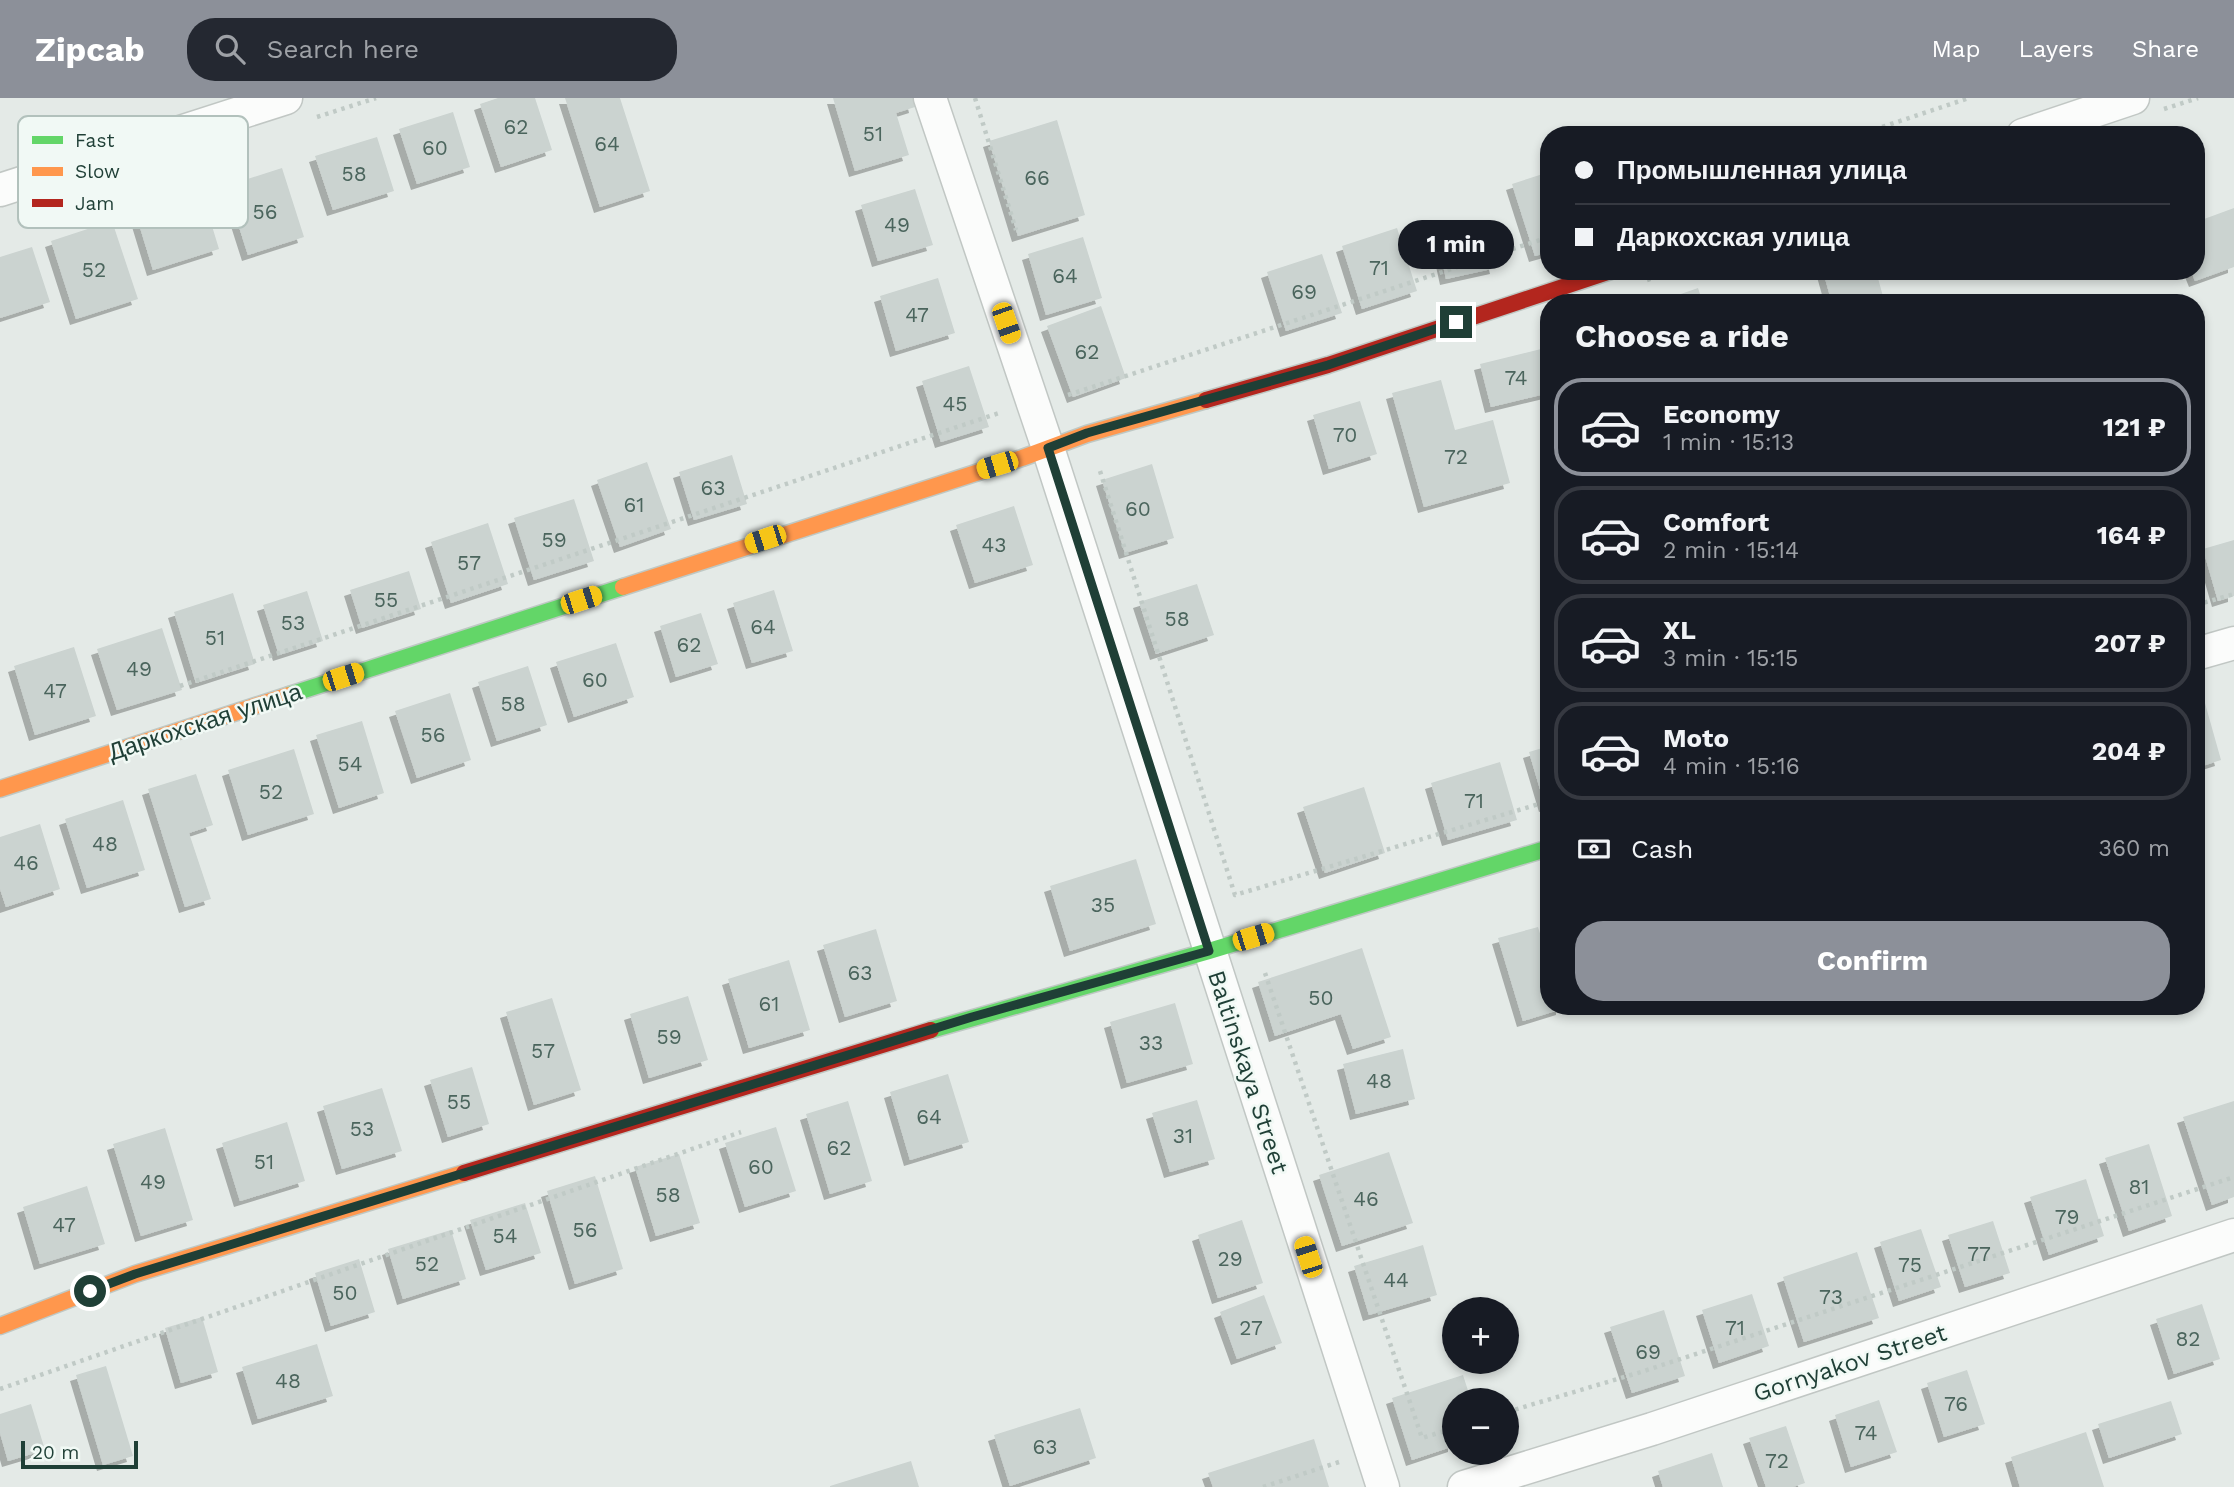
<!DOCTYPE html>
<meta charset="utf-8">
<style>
body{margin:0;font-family:"Work Sans",sans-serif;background:#242831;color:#f1f3f6;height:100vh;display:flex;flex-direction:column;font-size:26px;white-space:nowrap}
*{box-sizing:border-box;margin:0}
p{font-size:23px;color:#9ea1a6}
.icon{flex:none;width:38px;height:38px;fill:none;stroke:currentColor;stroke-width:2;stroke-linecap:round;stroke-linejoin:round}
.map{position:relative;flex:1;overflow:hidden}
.side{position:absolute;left:1540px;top:196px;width:665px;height:721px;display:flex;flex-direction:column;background:#171b24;border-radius:28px;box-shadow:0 4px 10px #0003}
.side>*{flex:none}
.banner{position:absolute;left:1540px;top:28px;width:665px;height:154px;border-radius:28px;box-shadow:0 4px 10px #0003;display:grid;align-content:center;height:154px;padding:0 35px;background:#171b24}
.tools{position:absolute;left:1442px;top:1199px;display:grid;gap:14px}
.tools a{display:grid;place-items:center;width:77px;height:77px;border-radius:50%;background:#171b24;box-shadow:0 4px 10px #0003;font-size:35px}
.scale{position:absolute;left:21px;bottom:18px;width:117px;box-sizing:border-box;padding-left:7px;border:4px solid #1f3f36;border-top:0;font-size:19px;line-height:24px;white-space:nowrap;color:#1f3f36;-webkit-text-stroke:5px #f1f9f5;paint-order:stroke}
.end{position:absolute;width:32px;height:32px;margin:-16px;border:9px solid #1f3f36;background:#fff;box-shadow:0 0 0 4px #fff}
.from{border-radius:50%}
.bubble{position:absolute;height:49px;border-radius:24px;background:#171b24;box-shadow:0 4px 10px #0003;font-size:23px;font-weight:700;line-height:49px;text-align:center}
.car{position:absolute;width:21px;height:42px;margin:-21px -10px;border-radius:9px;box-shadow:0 0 5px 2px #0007;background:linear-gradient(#f5c518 24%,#345 0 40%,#f5c518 0 76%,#345 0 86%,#f5c518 0)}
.banner b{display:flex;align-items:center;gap:24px;height:66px;font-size:26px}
.banner b+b{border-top:2px solid #363941}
.banner i{width:18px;height:18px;background:#f1f3f6}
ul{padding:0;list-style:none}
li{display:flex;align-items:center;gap:21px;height:98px;margin:0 14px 10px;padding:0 21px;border:4px solid #363941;border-radius:28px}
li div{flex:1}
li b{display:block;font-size:26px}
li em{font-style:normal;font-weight:700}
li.current{border-color:#8c9099}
li>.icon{width:63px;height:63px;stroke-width:1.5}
h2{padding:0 35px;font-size:32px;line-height:84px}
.pay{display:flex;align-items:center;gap:18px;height:77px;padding:0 35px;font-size:26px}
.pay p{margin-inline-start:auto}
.cta{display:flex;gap:14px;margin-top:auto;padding:14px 35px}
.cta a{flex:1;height:80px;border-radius:28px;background:#8c9099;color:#fff;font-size:28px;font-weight:700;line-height:80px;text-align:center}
header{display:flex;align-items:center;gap:42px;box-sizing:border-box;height:98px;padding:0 35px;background:#8c9099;color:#fff}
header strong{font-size:33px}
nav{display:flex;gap:38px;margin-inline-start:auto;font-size:24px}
.search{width:490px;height:63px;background:#242831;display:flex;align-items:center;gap:18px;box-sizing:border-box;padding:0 24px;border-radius:28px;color:#9ea1a6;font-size:26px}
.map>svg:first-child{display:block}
.building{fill:#cbd3d0;filter:url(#shadow)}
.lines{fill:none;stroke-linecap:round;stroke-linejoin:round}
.street-casing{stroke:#c1c7c4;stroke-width:35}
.fast-casing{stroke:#bfc8c4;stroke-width:19}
.slow-casing{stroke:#bfc8c4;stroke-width:19}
.jam-casing{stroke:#bfc8c4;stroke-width:19}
.path{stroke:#c0cac6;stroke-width:4.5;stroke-dasharray:3.5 5;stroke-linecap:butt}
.street{stroke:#fbfcfb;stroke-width:32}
.fast{stroke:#63d668;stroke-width:16}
.slow{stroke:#ff974d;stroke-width:16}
.jam{stroke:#b3261e;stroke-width:16}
.route{stroke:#1f3f36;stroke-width:9}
.labels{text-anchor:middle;stroke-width:5;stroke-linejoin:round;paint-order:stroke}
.number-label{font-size:21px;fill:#4b655d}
.street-label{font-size:24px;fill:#1f3f36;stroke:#f1f9f5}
.key{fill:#f1f9f5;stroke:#b2c1bc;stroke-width:2}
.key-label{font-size:19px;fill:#1f3f36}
</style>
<header>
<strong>Zipcab</strong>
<div class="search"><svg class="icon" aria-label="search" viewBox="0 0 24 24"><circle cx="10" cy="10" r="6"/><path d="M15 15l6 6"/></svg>Search here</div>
<nav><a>Map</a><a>Layers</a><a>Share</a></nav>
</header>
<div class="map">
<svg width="2234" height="1389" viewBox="0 0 2234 1389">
<defs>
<filter id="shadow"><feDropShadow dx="-6" dy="6" stdDeviation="0" flood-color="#0004"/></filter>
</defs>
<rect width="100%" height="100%" fill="#e4eae7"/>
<path class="building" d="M498 0H535L552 52 501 69 480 6Z
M565 0H620L650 93 600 109Z
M833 0H913L915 9 896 15 909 57 855 73Z
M453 14 470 69 417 86 399 31Z
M1057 22 1085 117 1018 138 989 43Z
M377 39 394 93 333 112 315 58Z
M282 70 304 139 248 157 226 88Z
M1549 74V154L1535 158 1512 86Z
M915 91 933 147 878 163 861 107Z
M201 92 219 151 153 172 135 113Z
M2234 110V169L2195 183 2191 173H2196V124Z
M112 123 138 201 76 221 51 143Z
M1486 127 1496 170 1446 181 1437 139Z
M1397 130 1417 193 1362 211 1342 148Z
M1083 139 1102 200 1046 217 1028 156Z
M32 149 50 204 0 220V159Z
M1322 156 1342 215 1286 233 1267 174Z
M1823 173H1876L1884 202 1875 205H1832Z
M938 180 955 235 896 253 880 198Z
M1698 190 1703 205H1658V204Z
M1101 208 1126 280 1073 299 1047 228Z
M1549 249V295L1491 309 1480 266Z
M969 268 989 329 941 344 922 283Z
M1441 282 1455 332 1493 322 1510 385 1424 409 1392 295Z
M1360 303 1377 356 1329 371 1313 317Z
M732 357 747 406 694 422 679 374Z
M647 364 671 431 620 449 597 382Z
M1152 366 1174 440 1125 455 1102 382Z
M574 401 594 463 534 482 514 420Z
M1014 408 1033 467 975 485 956 427Z
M488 425 508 486 451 505 431 444Z
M2234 442V498L2218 503 2203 451Z
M409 473 421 511 362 530 350 492Z
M1197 486 1214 537 1156 556 1139 504Z
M774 492 793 553 752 565 733 505Z
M307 493 323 543 279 557 263 507Z
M233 495 255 566 196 585 174 514Z
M701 515 718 566 676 579 660 528Z
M162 530 182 592 117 612 97 551Z
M616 545 634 599 574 619 556 564Z
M74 549 96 618 35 637 14 568Z
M528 568 547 627 497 643 478 584Z
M450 595 471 662 417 680 395 613Z
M2203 598 2221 662 2196 670V600Z
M362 623 384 695 339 710 316 637Z
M1549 648V707L1545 708 1529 654Z
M294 651 314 716 248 737 228 672Z
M1500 664 1517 722 1448 742 1431 685Z
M196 676 213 727 189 735 211 801 185 809 148 691Z
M1364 689 1385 755 1325 775 1303 709Z
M123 702 145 772 87 790 65 721Z
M40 726 60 791 6 809 0 791V739Z
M1136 761 1156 826 1070 853 1050 788Z
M1538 829 1549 865V908H1562V911L1523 923 1498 840Z
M876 831 897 903 845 919 823 847Z
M1362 850 1391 939 1353 951 1341 916 1275 938 1258 884Z
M789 862 810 932 749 950 728 881Z
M688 898 708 962 649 980 630 916Z
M552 900 581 992 534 1007 506 914Z
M1175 905 1193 966 1127 985 1110 924Z
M1403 951 1415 1001 1356 1016 1343 966Z
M472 969 489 1026 448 1039 430 982Z
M948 976 969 1044 910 1062 890 994Z
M382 990 402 1053 342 1071 323 1008Z
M1197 1002 1215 1061 1170 1074 1152 1015Z
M848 1003 872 1083 830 1096 806 1016Z
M2234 1003V1099L2212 1107 2183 1019Z
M287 1024 305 1083 240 1103 222 1045Z
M776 1029 796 1093 745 1109 725 1045Z
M165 1030 193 1122 141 1138 113 1046Z
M2149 1046 2172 1118 2129 1133 2105 1060Z
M1389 1054 1413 1125 1342 1148 1319 1077Z
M679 1056 700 1125 656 1138 635 1069Z
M595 1078 623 1171 575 1186 547 1093Z
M2086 1081 2104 1138 2049 1157 2030 1099Z
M87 1088 105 1146 40 1166 23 1109Z
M525 1105 541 1155 486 1172 470 1122Z
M1242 1122 1263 1185 1218 1200 1198 1137Z
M1993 1123 2010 1175 1965 1189 1948 1137Z
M1921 1131 1941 1189 1899 1203 1880 1144Z
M451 1132 466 1181 403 1201 388 1151Z
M1423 1147 1437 1197 1369 1217 1354 1168Z
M1857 1154 1879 1220 1804 1244 1783 1179Z
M359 1161 375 1214 331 1228 315 1175Z
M1752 1196 1769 1248 1719 1265 1702 1212Z
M1264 1197 1282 1245 1237 1261 1220 1214Z
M2202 1206 2220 1261 2174 1276 2156 1221Z
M1664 1212 1685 1278 1632 1295 1610 1229Z
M202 1219 218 1274 181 1285 165 1230Z
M317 1246 333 1298 258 1321 242 1269Z
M106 1268 133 1358 103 1367 76 1277Z
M1967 1272 1985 1326 1944 1339 1927 1285Z
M1463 1277 1471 1302H1454V1348L1412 1362 1392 1300Z
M1879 1302 1897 1354 1851 1369 1835 1317Z
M2171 1303 2182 1336 2109 1360 2098 1326Z
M31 1306 45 1352 8 1363 0 1335V1316Z
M1080 1310 1096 1360 1010 1388 994 1337Z
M1786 1328 1805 1385 1793 1389H1766L1749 1340Z
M2086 1334 2104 1389H2020L2011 1359Z
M1314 1341 1329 1389H1213L1208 1375Z
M1712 1355 1723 1389H1663L1658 1373Z
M911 1363 919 1389H830V1388Z"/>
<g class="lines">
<g class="street-casing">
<path id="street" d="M930 0 1048 350 1383 1389
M2023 37 2133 0
M0 92 286 0
M2196 556 2234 545
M1464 1389 1652 1331 2234 1137"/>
</g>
<g class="fast-casing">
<path id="fast" d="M289 597 623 489
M931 932 1209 853 1549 750"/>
</g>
<g class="slow-casing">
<path id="slow" d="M623 489 1022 360 1087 336 1206 302
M0 691 289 597
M0 1228 135 1176 464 1075"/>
</g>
<g class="jam-casing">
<path id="jam" d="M1206 302 1328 267 1611 173
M464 1075 931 932"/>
</g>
<path class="path" d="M975 0 1016 132
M2164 11 2198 0
M317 19 376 0
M1858 37 1969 0
M1647 182 1675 173
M1068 297 1549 139
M1100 373 1235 797 1549 703
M2196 507 2234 496
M180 588 999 315
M1265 875 1422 1340 1454 1330
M0 1291 741 1034
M1507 1314 1641 1274 2234 1079
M1263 1389 1339 1364"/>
<use href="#street" class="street"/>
<use href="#fast" class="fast"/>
<use href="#slow" class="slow"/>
<use href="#jam" class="jam"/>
</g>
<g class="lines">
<path class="route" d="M90 1193 135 1176 972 919 1209 853 1048 350 1087 335 1328 267 1456 224"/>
</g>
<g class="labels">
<g class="number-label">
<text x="516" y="36">62</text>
<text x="873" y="43">51</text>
<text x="607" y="53">64</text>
<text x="435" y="57">60</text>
<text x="354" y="83">58</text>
<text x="1037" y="87">66</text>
<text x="265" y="121">56</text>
<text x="897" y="134">49</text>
<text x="1379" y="177">71</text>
<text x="94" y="179">52</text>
<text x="1065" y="185">64</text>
<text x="1304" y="201">69</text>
<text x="917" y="224">47</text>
<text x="1087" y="261">62</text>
<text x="1516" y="287">74</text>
<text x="955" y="313">45</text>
<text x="1345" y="344">70</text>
<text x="1456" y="366">72</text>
<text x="713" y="397">63</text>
<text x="634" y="414">61</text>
<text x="1138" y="418">60</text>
<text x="554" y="449">59</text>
<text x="994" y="454">43</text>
<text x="469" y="472">57</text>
<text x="386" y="509">55</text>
<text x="1177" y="528">58</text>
<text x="293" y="532">53</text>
<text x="763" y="536">64</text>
<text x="215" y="547">51</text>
<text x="689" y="554">62</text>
<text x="139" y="578">49</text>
<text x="595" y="589">60</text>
<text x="55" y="600">47</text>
<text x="513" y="613">58</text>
<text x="433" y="644">56</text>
<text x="350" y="673">54</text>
<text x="271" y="701">52</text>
<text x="1474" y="710">71</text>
<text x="105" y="753">48</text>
<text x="26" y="772">46</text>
<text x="1103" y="814">35</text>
<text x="860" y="882">63</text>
<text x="1321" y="907">50</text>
<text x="769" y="913">61</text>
<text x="669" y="946">59</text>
<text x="1151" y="952">33</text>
<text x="543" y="960">57</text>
<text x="1379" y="990">48</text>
<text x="459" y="1011">55</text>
<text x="929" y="1026">64</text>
<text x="362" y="1038">53</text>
<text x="1183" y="1045">31</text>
<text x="839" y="1057">62</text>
<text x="264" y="1071">51</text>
<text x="761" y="1076">60</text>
<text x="153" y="1091">49</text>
<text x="2139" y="1096">81</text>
<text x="668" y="1104">58</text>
<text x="1366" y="1108">46</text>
<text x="2067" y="1126">79</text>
<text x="64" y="1134">47</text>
<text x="585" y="1139">56</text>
<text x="505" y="1145">54</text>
<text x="1979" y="1163">77</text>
<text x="1230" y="1168">29</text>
<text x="427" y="1173">52</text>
<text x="1910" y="1174">75</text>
<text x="1396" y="1189">44</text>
<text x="345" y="1202">50</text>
<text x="1831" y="1206">73</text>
<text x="1251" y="1237">27</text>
<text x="1735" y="1237">71</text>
<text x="2188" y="1248">82</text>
<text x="1648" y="1261">69</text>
<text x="288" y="1290">48</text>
<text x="1956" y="1313">76</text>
<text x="1866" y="1342">74</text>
<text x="1045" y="1356">63</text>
<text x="1777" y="1370">72</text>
</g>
<g class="street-label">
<text transform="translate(205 624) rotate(-18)" y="8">Даркохская улица</text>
<text transform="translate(1248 974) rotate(72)" y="8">Baltinskaya Street</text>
<text transform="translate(1850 1265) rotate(-18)" y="8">Gornyakov Street</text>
</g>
</g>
<rect x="18" y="18" width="230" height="112" rx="10" class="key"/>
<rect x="32" y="38" width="31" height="8" fill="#63d668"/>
<rect x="32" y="69" width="31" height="9" fill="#ff974d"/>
<rect x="32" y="101" width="31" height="8" fill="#b3261e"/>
<g class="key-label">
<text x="75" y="49">Fast</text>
<text x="75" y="80">Slow</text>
<text x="75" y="112">Jam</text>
</g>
</svg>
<div class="tools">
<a>+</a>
<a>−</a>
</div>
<div class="scale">20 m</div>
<i class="end from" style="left:90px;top:1193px"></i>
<i class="end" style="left:1456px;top:224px"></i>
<div class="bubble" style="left:1398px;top:122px;width:116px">1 min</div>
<i class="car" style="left:1006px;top:225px;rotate:161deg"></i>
<i class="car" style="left:997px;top:367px;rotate:253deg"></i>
<i class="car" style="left:765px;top:441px;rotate:252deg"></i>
<i class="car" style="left:581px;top:502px;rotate:72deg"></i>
<i class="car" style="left:343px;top:579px;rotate:72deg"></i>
<i class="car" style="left:1253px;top:839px;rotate:73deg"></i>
<i class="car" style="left:1308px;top:1159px;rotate:342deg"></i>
<div class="banner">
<b><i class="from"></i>Промышленная улица</b>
<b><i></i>Даркохская улица</b>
</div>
<section class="side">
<h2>Choose a ride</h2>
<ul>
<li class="current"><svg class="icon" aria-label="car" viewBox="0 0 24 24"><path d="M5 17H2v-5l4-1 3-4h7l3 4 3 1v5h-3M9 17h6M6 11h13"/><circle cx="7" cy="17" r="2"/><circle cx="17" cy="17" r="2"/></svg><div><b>Economy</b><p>1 min · 15:13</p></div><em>121 ₽</em></li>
<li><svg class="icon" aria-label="car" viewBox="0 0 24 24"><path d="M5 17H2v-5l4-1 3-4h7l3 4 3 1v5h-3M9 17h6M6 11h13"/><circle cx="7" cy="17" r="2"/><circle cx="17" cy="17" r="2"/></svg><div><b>Comfort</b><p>2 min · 15:14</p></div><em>164 ₽</em></li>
<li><svg class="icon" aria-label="car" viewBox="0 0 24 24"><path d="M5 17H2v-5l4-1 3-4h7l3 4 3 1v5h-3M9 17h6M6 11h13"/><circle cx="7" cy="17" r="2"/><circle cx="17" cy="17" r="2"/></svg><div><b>XL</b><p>3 min · 15:15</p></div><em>207 ₽</em></li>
<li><svg class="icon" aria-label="car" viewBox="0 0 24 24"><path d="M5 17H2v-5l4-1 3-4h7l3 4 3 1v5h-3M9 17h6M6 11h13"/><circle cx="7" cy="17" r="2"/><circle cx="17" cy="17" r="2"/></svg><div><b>Moto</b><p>4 min · 15:16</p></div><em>204 ₽</em></li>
</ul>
<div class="pay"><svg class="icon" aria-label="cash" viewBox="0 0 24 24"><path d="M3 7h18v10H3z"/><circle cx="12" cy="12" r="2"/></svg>Cash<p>360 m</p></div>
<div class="cta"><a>Confirm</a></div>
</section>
</div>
